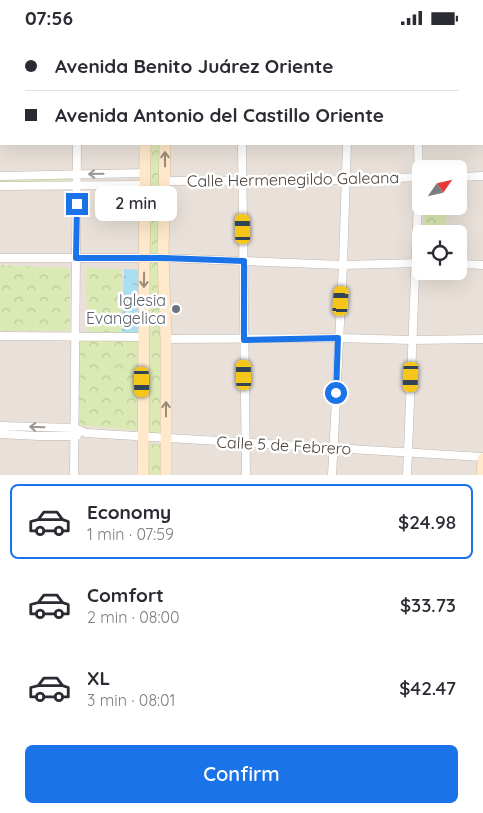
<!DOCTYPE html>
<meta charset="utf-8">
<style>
body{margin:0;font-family:Quicksand,sans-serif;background:#f2f2f3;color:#2b2b33;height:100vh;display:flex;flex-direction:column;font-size:19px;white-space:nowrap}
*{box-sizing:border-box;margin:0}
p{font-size:16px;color:#7c7c81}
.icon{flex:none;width:28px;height:28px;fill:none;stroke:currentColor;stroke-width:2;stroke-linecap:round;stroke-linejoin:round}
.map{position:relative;height:440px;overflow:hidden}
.drawer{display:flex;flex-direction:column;background:#fff;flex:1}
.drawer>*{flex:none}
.guide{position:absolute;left:0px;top:0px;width:484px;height:110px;box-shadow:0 5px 20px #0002;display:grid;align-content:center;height:110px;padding:0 25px;background:#fff}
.needle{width:32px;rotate:56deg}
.tools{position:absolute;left:412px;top:125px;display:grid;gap:10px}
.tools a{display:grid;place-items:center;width:55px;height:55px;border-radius:8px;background:#fff;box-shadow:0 5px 20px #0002;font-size:25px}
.end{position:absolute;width:22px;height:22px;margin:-11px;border:6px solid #1a73e8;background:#fff;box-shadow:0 0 0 2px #fff}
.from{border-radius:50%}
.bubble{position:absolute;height:35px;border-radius:8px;background:#fff;box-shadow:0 5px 20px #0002;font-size:16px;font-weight:600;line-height:35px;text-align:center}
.car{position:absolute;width:15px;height:30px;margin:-15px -8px;border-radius:6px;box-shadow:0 0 4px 1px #0007;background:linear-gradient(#f5c518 24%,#345 0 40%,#f5c518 0 76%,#345 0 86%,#f5c518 0)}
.guide b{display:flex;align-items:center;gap:18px;height:48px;font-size:19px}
.guide b+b{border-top:1px solid #e1e1e2}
.guide i{width:12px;height:12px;background:#2b2b33}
ul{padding:9px 0 0;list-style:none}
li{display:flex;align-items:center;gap:15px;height:75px;margin:0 10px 8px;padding:0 15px;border:2px solid transparent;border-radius:8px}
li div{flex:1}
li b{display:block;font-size:19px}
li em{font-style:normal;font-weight:600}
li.current{border-color:#1a73e8}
li>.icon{width:45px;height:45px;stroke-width:1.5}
.action{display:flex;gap:10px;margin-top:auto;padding:10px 25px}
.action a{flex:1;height:58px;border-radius:8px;background:#1a73e8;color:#fff;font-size:20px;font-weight:600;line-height:58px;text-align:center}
.status{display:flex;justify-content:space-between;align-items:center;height:35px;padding:0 25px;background:#fff;direction:ltr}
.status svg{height:14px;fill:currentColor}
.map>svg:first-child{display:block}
.residential{fill:#e9e1d9;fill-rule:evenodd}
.park{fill:url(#park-crowns)}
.water{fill:url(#water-ripples)}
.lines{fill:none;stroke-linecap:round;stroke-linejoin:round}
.street-casing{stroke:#c1b6ad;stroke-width:9}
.secondary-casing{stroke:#d8be9d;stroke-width:12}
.street{stroke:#fff;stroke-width:8}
.secondary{stroke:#ffe9cc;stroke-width:11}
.oneway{stroke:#9b8c7b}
.oneway2{stroke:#9b9692}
.route{stroke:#1a73e8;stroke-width:6}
.worship-dot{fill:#6b7280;stroke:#fff;stroke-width:2}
.labels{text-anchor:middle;stroke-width:5;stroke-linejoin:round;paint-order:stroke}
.street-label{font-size:16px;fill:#4a4038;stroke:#fff}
.worship-label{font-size:16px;fill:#5b616d;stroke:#fff;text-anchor:end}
</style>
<div class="status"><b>07:56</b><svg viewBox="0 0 49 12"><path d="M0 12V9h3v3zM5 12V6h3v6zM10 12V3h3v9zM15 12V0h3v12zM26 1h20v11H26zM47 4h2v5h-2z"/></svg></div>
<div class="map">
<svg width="483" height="441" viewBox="0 0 483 441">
<defs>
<pattern id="park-crowns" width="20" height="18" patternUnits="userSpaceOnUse" patternTransform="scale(1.25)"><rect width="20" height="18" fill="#dbe9b4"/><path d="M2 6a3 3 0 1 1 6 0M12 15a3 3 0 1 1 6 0" fill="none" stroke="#bdc99c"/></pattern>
<pattern id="water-ripples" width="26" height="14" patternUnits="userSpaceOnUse" patternTransform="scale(1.25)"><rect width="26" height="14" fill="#a8e0f1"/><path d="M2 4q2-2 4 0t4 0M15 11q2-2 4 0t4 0" fill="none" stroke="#92c1cf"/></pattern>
</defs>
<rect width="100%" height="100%" fill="#f5f0eb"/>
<path class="residential" d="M0 0H483V440H0ZM1 1H482V109H1ZM421 134H459V171H421ZM421 199H459V236H421Z"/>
<path class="park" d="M149 109H162V220H149Z
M70 141V145L0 148V143Z
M424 171H445V190H424Z
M149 228H162L165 399 149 397Z
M0 230 70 233V296H0Z
M86 233 122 234 121 298H87Z
M78 303 139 305 140 396 78 390Z
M149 409 164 410 163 440 149 441Z"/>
<path class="water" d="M124 234 142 235 141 300 122 298Z"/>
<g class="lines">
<g class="street-casing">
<path id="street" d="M75 1V0
M82 1 83 0
M243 1V0
M350 1V0
M420 1V0
M0 41H1
M0 50H1
M482 53H483
M242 109 246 441
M0 141 145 138
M459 142 483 141
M165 146 347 145 421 142
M0 151 145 150
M0 223H163L343 230 421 228
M459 229 483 230
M0 301 143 302
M166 304 338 303 412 305 483 304
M0 391 74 393 86 398 483 422
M0 399 39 401H77
M74 441 77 109
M332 441 343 230 347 109
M407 441 419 142 418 109"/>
</g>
<g class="secondary-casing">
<path id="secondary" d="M144 0V1
M165 1V0
M165 109 163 223 166 304V441
M143 441 145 109
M482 441 483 424"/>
</g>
<use href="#street" class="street"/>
<use href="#secondary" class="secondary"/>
</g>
<defs><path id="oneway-shaft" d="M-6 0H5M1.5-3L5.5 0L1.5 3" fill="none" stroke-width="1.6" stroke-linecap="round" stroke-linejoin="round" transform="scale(1.25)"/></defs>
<g class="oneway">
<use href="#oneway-shaft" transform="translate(165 124) rotate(-90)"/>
<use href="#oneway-shaft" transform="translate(144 245) rotate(91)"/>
<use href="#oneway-shaft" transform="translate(166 374) rotate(-90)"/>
</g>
<g class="oneway2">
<use href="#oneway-shaft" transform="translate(96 139) rotate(179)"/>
<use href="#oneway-shaft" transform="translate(37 392) rotate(-178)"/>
</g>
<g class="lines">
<path class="route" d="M77 169 76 223H164L244 226V305L338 303 336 358"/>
</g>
<circle class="worship-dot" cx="176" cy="274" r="5"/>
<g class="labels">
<g class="street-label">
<text transform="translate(293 144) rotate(-1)" y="6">Calle Hermenegildo Galeana</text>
<text transform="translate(284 410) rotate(3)" y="6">Calle 5 de Febrero</text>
</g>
<g class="worship-label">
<text x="166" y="271">Iglesia<tspan x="166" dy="18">Evangelica</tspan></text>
</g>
</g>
</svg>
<div class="tools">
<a><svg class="needle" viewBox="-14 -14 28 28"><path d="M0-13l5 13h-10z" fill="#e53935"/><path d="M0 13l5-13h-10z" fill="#7c7c81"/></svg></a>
<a><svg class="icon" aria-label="locate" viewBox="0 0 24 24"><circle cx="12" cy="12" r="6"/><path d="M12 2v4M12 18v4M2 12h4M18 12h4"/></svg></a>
</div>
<i class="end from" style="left:336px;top:358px"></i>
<i class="end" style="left:77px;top:169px"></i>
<div class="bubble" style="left:95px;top:151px;width:82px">2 min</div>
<i class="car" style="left:243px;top:194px;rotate:359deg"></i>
<i class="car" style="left:341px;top:266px;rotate:4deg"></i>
<i class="car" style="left:244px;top:340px;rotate:359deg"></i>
<i class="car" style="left:411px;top:342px;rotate:182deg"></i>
<i class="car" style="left:142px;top:347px;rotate:179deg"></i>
<div class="guide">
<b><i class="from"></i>Avenida Benito Juárez Oriente</b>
<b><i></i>Avenida Antonio del Castillo Oriente</b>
</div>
</div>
<section class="drawer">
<ul>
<li class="current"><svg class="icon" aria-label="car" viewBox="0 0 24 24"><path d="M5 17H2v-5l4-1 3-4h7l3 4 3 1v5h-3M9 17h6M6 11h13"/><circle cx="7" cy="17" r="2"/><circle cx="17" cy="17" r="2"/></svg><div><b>Economy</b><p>1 min · 07:59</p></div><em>$24.98</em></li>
<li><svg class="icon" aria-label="car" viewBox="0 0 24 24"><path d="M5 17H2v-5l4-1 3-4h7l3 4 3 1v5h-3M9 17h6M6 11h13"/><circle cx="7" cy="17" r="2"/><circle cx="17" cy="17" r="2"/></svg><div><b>Comfort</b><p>2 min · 08:00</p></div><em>$33.73</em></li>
<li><svg class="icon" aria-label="car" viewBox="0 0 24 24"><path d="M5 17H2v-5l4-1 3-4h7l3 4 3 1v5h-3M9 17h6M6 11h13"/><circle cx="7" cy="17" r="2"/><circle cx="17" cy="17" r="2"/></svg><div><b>XL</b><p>3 min · 08:01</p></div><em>$42.47</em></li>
</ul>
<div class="action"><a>Confirm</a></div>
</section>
